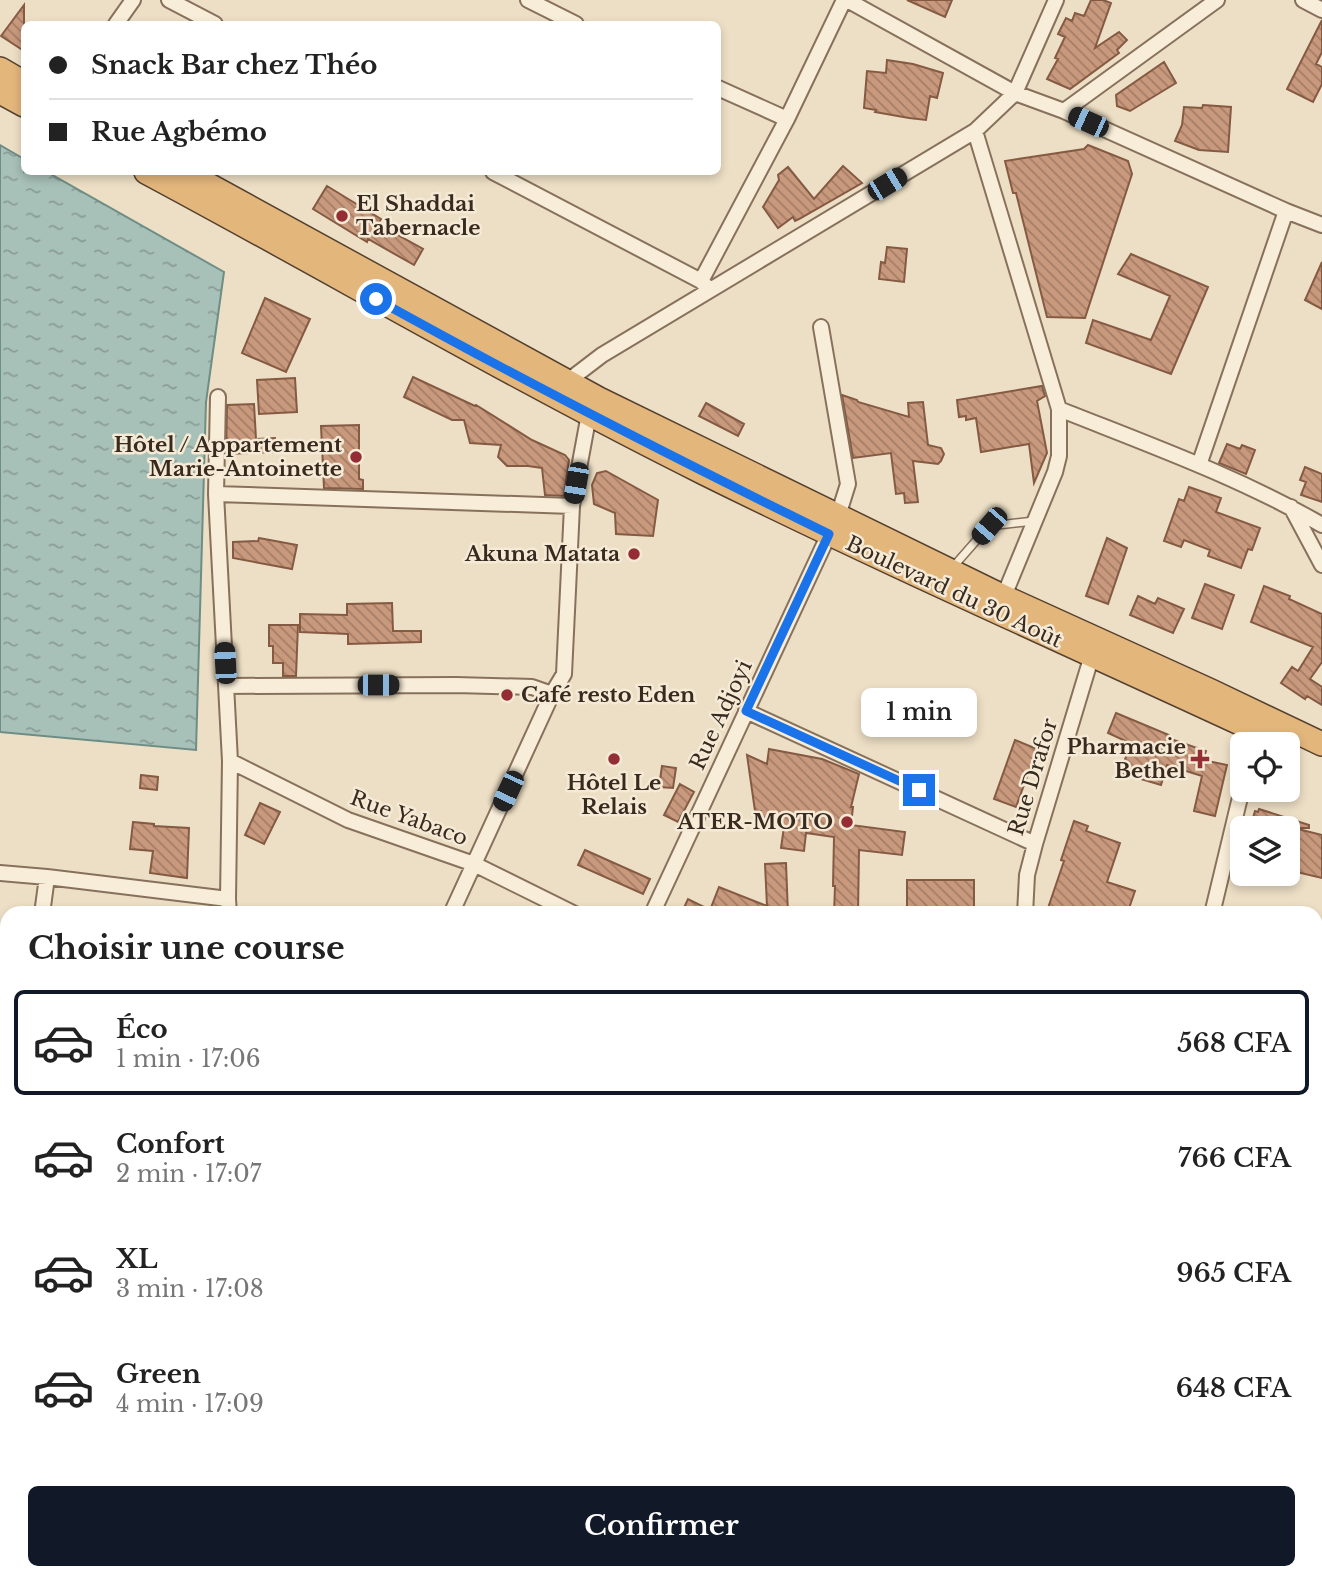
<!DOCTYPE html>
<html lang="fr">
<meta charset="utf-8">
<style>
body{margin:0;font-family:"Libre Baskerville",serif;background:#f2f2f2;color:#222;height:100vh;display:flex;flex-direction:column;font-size:26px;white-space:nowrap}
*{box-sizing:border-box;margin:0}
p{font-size:23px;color:#767676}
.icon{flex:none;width:38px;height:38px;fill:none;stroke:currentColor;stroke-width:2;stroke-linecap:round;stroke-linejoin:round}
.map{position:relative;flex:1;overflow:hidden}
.drawer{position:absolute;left:0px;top:906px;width:1323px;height:674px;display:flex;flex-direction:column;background:#fff;border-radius:21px 21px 0 0;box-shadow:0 4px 10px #0003}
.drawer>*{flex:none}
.guide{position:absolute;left:21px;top:21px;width:700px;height:154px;border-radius:10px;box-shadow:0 4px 10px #0003;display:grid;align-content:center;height:154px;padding:0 28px;background:#fff}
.fabs{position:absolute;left:1230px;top:732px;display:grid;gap:14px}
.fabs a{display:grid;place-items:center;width:70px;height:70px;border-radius:10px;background:#fff;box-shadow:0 4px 10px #0003;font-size:35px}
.end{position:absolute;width:32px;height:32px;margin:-16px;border:9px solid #1a73e8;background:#fff;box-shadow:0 0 0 4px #fff}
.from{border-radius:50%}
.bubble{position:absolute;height:49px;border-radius:10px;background:#fff;box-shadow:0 4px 10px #0003;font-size:23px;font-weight:600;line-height:49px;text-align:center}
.car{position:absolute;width:21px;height:42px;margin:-21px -10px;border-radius:9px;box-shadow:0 0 5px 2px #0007;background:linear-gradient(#222 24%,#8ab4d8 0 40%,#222 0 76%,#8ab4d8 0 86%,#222 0)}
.guide b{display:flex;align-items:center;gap:24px;height:66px;font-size:26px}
.guide b+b{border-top:2px solid #e0e0e0}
.guide i{width:18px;height:18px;background:#222}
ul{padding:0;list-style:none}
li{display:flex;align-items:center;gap:21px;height:105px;margin:0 14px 10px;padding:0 14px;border:4px solid transparent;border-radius:10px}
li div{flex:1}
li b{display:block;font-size:26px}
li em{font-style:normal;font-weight:600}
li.current{border-color:#111827}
li>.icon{width:63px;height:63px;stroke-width:1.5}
h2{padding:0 28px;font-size:32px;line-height:84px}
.button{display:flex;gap:14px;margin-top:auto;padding:14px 28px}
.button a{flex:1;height:80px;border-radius:10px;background:#111827;color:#fff;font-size:28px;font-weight:600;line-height:80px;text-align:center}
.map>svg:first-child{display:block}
.water{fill:url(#water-ripples);stroke:#6e8e85;stroke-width:2}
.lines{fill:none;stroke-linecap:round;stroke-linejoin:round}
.stream{stroke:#6e8e85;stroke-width:5}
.building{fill:url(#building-back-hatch);stroke:#855a43;stroke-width:2}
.service-casing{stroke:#87715c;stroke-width:10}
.minor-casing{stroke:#87715c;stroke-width:18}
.trunk-casing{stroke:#554030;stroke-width:26}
.service{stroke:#f8edd8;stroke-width:7}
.minor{stroke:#f8edd8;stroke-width:14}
.trunk{stroke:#e3b67c;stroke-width:23}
.route{stroke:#1a73e8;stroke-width:9}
.poi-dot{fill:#942e34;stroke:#f4ead5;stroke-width:2.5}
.labels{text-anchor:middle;stroke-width:5;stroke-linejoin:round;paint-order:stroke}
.poi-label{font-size:21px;font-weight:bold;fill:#382a1f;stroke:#f4ead5;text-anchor:end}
.street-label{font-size:21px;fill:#382a1f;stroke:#f4ead5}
</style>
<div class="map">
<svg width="1322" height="1580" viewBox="0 0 1322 1580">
<defs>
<pattern id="water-ripples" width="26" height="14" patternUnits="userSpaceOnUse" patternTransform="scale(1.75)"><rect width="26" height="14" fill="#a7c0b8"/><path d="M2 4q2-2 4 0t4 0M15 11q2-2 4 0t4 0" fill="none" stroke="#899c95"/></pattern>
<pattern id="building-back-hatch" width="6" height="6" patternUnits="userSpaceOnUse" patternTransform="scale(1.75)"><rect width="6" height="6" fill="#c9997d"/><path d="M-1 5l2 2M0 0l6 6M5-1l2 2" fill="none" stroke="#a47d66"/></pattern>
</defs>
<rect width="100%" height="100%" fill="#eddfc5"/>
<path class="water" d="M0 145 24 159V172H47L224 272 206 402 196 750 0 732Z"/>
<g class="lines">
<path class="stream" d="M1316 1405 1322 1408"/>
</g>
<path class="building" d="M907 0H952L945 17Z
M1091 0H1103L1111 3 1095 48 1119 32 1127 40 1117 50 1119 53 1070 89 1047 79 1058 59 1055 58 1065 37 1058 34 1066 18 1072 21 1075 13 1084 16Z
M24 5V51L1 36Z
M1322 20V52L1316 64 1322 67V84L1313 102 1287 89Z
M887 60 913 64 943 73 937 98 930 96 926 120 909 118 875 112 876 110 864 108 867 71 886 73Z
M1164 62 1176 83 1130 111 1117 106 1116 95Z
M1203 105 1231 107 1228 152 1199 150 1175 141 1182 125 1184 107 1202 108Z
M1088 145 1128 161 1132 174 1085 318 1047 317 1016 193H1013L1005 161 1084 149Z
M843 166 862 183 799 219 795 221 793 217 778 228 763 207 779 180 778 175 788 167 814 199Z
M327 186 381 219 378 224 423 249 414 265 368 239 367 242 313 209Z
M887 247 907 249 904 282 879 279 881 262 885 263Z
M1131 254 1208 287 1171 374 1086 343 1093 320 1151 340 1170 296 1118 274Z
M1322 262V309L1305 300Z
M265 298 310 319 286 372 242 353Z
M413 377 475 406 476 405 532 440 565 455 569 460 564 496 545 495 542 468 528 466H507L498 457 501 445 470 443 464 420H452L404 397Z
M295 378 297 412 259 414 257 380Z
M1042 386 1045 396 1037 401 1047 453 1034 483 1029 444 981 452 976 418 966 420V416L959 417 957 400Z
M842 395 857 400 858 402 909 417 908 403 923 402 928 445 941 448 944 454 941 461 938 464 913 461 918 502 905 503 904 493 896 494 891 453 853 458Z
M706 403 744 424 738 436 699 416Z
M254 404 256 439 275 438V452L226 454 227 405Z
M359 425V479L363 480V489L324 488 321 426Z
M1227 444 1240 449 1242 445 1255 450 1246 474 1219 463Z
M1305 467 1322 474V502L1301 495 1306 482 1300 480Z
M606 471 658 500 653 536 616 534 615 513 594 504 592 485 597 473Z
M1189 487 1221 498 1216 512 1260 528 1252 550 1248 549 1241 568 1208 556 1210 550 1184 540 1181 547 1164 541 1179 499 1184 501Z
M259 538 297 545 292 569 233 558V542L258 541Z
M1107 538 1127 548 1108 604 1086 596Z
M1205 584 1234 595 1222 629 1192 618Z
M1264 586 1290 596 1289 599 1322 614V662L1310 679 1322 687V705L1307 696 1305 699 1281 683 1292 667 1298 671 1313 647 1251 622Z
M1138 596 1155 604 1158 598 1184 609 1173 633 1130 615Z
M392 603 393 631H421V642L348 644V634L300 632V614L347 615V604Z
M269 625H298L296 676H283V663H273V646H269Z
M1116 713 1169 735 1168 738 1206 751 1203 760 1227 765 1215 816 1194 811 1202 776 1167 765 1161 785 1121 773 1130 743 1108 733Z
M1015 740 1037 749 1016 807 994 799Z
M769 749 822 759 859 774 851 807H853L851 825 905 832 902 855 859 850 858 914H834L835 886H833L834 837 806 833 804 851 781 848 784 827 760 824 761 811H755L747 755 767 764Z
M662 766 676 768 673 788 659 787Z
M141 775 158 777 157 790 140 788Z
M680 784 694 792 678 822 664 815Z
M260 803 280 812 264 844 245 835Z
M1259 809 1309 825V828H1294L1322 835V878L1288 870V828H1250L1255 811 1258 812Z
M1074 821 1088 826 1086 831 1120 843 1107 882 1135 891 1127 914H1046L1064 861 1061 860Z
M133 822 154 824V826L189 828 187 878 150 873 153 851 130 849Z
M585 850 650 879 643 894 578 865Z
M786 863 788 914H681L688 899 710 910 719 887 767 906 765 864Z
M907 880H974V914H907Z"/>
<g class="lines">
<g class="service-casing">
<path id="service" d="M953 567 989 526 1034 521"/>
</g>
<g class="minor-casing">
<path id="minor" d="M169 0 215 24
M528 0 576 24
M847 0 1015 93 1064 111 1286 211 1322 225
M1303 0 1322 10
M116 24 133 0
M718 88 787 119
M1064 111 1217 0
M975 131 1059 409V456L1055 472 1001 603
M493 172 701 281 707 287
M701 281 787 119 844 0
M821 327 848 484 838 516
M568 381 602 355 975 131 1015 93 1056 0
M218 397 216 494 230 761 228 899 229 914
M1059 409C1147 444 1239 477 1322 525
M1199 465 1286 211
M216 494 572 506
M1291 507 1322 565
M226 686 456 685 532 687 552 694
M746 711 1035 844
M230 761 348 820 474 864 575 914
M0 873 47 877 228 899
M42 914 47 877
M451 914 552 694 564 674 572 506 589 414
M652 914 829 534
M1025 914 1027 875 1035 844 1092 655
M1212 914 1242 789
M1316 1018 1322 1020
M0 1164 7 1167
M1316 1288 1322 1276
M1316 1393 1322 1396
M0 1506 7 1510
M395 1573V1580
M1283 1575 1294 1580
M953 1578 1001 1573
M32 1580V1573
M219 1580V1573"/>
</g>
<g class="trunk-casing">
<path id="trunk" d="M0 69 24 83
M0 92 24 105
M146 172C333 272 515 379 704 473 896 568 1092 654 1285 744
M185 172 599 399 1004 597 1211 691 1322 744"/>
</g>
<use href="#service" class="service"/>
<use href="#minor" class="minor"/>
<use href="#trunk" class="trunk"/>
</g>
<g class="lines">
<path class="route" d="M376 299C525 382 676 459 829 534L746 711 919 790"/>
</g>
<g class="poi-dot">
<circle cx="342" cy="216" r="7"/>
<circle cx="356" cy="457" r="7"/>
<circle cx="634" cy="554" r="7"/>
<circle cx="507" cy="695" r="7"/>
<circle cx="614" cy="759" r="7"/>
<path d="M1196.5 748.5h7v7h7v7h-7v7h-7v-7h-7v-7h7z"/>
<circle cx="847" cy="822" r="7"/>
</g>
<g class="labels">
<g class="poi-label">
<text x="356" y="211" text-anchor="start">El Shaddai<tspan x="356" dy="24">Tabernacle</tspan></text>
<text x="342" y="452">Hôtel / Appartement<tspan x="342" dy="24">Marie-Antoinette</tspan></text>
<text x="620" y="561">Akuna Matata</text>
<text x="521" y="702" text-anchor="start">Café resto Eden</text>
<text x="1186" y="754">Pharmacie<tspan x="1186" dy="24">Bethel</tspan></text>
<text x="614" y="790" text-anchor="middle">Hôtel Le<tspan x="614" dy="24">Relais</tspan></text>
<text x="833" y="829">ATER-MOTO</text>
</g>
<g class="street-label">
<text transform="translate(954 592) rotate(25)" y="7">Boulevard du 30 Août</text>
<text transform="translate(721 715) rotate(-65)" y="7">Rue Adjoyi</text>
<text transform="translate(1033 777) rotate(-73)" y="7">Rue Drafor</text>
<text transform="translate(409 818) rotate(20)" y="7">Rue Yabaco</text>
</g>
</g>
</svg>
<div class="fabs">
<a><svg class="icon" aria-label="locate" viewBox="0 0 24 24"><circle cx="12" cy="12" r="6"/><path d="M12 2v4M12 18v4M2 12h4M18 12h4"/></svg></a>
<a><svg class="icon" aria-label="layers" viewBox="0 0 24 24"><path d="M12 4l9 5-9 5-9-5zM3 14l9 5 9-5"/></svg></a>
</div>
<i class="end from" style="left:376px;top:299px"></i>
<i class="end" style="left:919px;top:790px"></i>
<div class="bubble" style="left:861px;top:688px;width:116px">1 min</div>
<i class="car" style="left:1088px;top:122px;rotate:294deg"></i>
<i class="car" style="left:887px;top:184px;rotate:59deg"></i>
<i class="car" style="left:576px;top:483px;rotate:190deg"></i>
<i class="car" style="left:989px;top:526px;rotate:221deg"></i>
<i class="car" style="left:225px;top:663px;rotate:357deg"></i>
<i class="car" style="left:378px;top:685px;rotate:90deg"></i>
<i class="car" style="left:508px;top:791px;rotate:205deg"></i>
<div class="guide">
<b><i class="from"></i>Snack Bar chez Théo</b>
<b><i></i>Rue Agbémo</b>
</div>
<section class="drawer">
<h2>Choisir une course</h2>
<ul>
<li class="current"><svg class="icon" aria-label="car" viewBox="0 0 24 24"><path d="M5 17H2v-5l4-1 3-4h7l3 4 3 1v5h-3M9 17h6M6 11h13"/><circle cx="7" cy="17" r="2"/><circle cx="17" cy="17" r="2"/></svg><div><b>Éco</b><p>1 min · 17:06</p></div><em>568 CFA</em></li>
<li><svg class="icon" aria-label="car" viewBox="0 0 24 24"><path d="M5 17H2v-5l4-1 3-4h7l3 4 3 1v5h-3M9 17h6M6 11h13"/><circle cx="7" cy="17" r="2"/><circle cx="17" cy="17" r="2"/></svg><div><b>Confort</b><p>2 min · 17:07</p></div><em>766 CFA</em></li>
<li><svg class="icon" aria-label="car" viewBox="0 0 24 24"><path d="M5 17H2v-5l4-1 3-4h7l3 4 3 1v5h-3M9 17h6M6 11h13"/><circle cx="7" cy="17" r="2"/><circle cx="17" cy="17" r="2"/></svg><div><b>XL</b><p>3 min · 17:08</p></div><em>965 CFA</em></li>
<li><svg class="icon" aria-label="car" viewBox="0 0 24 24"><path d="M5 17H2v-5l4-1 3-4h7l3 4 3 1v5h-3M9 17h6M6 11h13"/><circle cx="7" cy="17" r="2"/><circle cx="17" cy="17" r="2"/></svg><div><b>Green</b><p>4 min · 17:09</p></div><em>648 CFA</em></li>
</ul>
<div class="button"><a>Confirmer</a></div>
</section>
</div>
